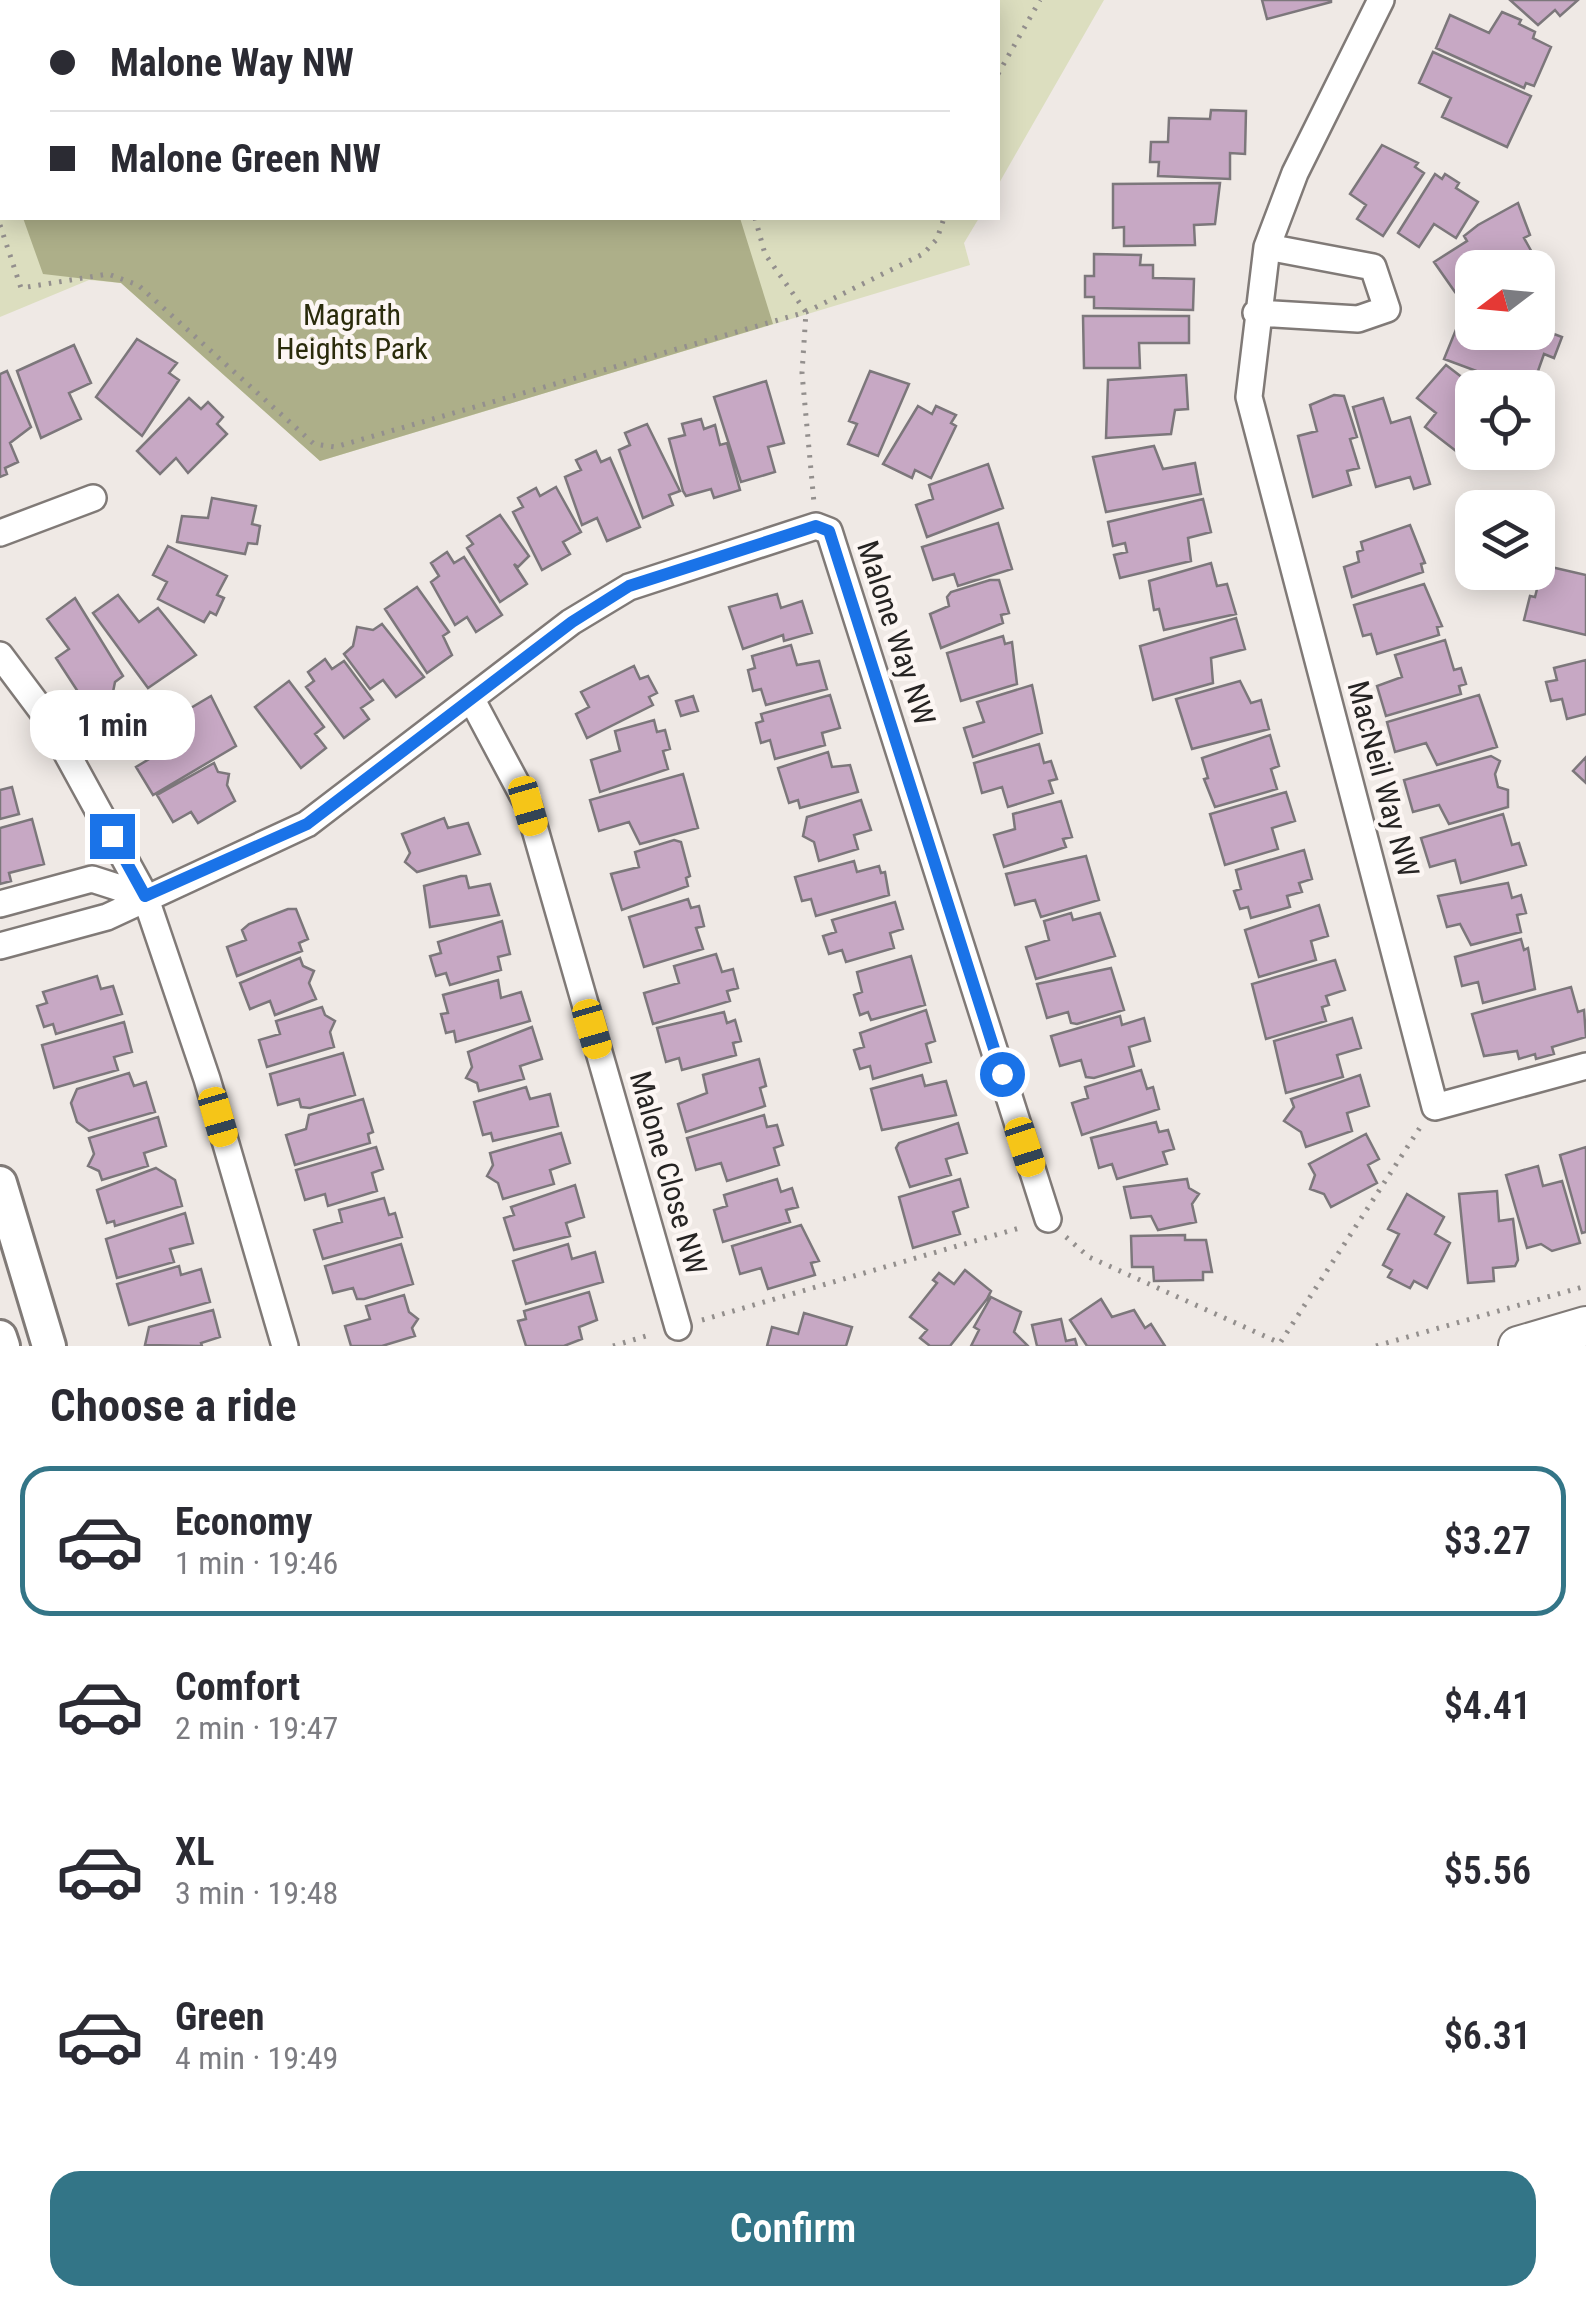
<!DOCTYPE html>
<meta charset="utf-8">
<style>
body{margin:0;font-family:"Roboto Condensed",sans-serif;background:#f2f2f3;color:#2b2b33;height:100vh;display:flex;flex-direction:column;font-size:38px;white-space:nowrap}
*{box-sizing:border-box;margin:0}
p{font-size:32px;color:#7c7c81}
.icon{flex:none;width:55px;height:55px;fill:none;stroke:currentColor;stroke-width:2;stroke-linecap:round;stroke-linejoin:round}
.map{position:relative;height:1346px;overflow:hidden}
.panel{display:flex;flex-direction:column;background:#fff;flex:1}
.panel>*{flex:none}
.guide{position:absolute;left:0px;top:0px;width:1000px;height:220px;box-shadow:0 5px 25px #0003;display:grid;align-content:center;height:220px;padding:0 50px;background:#fff}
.needle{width:65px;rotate:254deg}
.tools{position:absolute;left:1455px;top:250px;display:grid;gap:20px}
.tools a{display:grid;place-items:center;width:100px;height:100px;border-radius:20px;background:#fff;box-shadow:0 5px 25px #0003;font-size:50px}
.end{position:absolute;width:45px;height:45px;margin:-22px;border:12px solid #1a73e8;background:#fff;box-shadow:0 0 0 5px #fff}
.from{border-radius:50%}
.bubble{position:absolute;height:70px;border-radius:30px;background:#fff;box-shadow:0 5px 25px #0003;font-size:32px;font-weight:600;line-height:70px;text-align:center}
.car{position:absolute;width:30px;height:60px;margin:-30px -15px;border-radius:12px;box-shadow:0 0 8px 2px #0007;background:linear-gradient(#f5c518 24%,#345 0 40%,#f5c518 0 76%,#345 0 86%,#f5c518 0)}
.guide b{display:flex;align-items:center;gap:35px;height:95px;font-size:38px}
.guide b+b{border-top:2px solid #e1e1e2}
.guide i{width:25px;height:25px;background:#2b2b33}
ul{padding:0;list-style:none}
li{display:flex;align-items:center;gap:30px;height:150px;margin:0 20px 15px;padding:0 30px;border:5px solid transparent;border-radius:30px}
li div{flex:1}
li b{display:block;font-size:38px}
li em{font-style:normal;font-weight:600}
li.on{border-color:#337587}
li>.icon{width:90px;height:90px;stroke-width:1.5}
h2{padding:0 50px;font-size:45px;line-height:120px}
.button{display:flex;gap:20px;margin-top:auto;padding:20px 50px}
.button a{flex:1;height:115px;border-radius:30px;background:#337587;color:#fff;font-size:40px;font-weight:600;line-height:115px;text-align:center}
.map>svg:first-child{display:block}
.green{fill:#dcdebf}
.forest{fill:#adaf89}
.building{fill:#c7a8c4;stroke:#7c777b;stroke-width:2.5}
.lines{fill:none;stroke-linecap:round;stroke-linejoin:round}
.minor-casing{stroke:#807a77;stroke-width:30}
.tertiary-casing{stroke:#807a77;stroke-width:38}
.secondary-casing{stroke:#807a77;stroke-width:42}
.path{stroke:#938f8d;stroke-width:5;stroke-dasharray:2.5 8;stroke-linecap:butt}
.minor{stroke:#fff;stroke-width:25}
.tertiary{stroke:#fff;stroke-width:32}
.secondary{stroke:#fff;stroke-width:38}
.route{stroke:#1a73e8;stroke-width:12}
.labels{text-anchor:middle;stroke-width:9;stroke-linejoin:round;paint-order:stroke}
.park-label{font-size:30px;fill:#2a2b0b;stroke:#fcf6f3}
.street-label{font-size:30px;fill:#262423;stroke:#fcf6f3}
</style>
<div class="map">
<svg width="1586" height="1346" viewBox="0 0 1586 1346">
<rect width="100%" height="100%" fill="#efe9e5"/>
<path class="green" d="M0 0H1104L998 185V2H2V218H979L964 243 970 265 320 461 121 283 89 280 0 317Z"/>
<path class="forest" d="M0 0H692L2 2V158Z
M23 218H740L773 324 320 461 121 283 43 274Z"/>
<path class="building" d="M1262 0H1331V2L1267 19Z
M1510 0H1578L1560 16 1555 10 1538 25Z
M1502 12 1521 20 1519 24 1535 32 1533 38 1551 47 1534 86 1526 83 1524 88 1436 48 1450 15 1489 33Z
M1433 52 1531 96 1507 147 1442 117 1451 98 1419 83Z
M1211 110 1246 111 1245 154 1230 153V179L1158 176 1159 162H1150L1151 142H1168L1169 118 1210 119Z
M1382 145 1418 163 1415 167 1424 173 1383 236 1357 219 1366 205 1350 194Z
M1435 174 1442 179 1445 174 1459 183 1456 188 1478 202 1456 238 1434 224 1419 247 1398 233Z
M1220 183 1215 224 1194 225 1195 245 1124 246V227L1113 228V184Z
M1518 203 1530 235 1524 238 1544 274 1538 278V268H1472V282L1455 292 1434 262 1467 241 1464 236 1478 225Z
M1094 254 1141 255 1140 265H1153V278L1194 279 1193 310 1094 308V297H1085V276H1094Z
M1083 316H1189V343H1139L1140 368H1084Z
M1457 327 1486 338 1488 332H1538V328L1562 337 1554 358 1544 354 1532 388H1522L1444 359Z
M137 339 177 363 169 373 179 380 142 436 96 397Z
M74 345 91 383 69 393 81 419 41 438 17 371Z
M1446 365 1476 388 1470 395 1472 448 1465 458 1425 427 1436 413 1417 398Z
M7 371 31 427 10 443 18 462 5 468 7 474 0 477V374Z
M870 371 909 384 878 456 848 444 857 424 849 421Z
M1186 375 1188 409 1175 410 1171 434 1106 438 1108 380Z
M766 381 784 443 768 447 775 472 741 482 714 397Z
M1334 395 1344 396 1357 437 1350 439 1359 468 1347 471 1351 485 1313 497 1298 436 1317 431 1310 405Z
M189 398 201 409 208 402 223 417 217 424 227 434 188 473 176 458 160 474 137 451Z
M1383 398 1391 423 1410 417 1430 484 1414 489 1410 477 1376 487 1353 407Z
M918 406 932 414 936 406 956 415 951 423 956 426 931 478 915 470 912 478 883 464Z
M701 419 704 429 715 425 720 445 727 443 740 490 714 498 711 489 686 496 683 491 669 439 685 435 682 424Z
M647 424 680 491 669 495 673 505 643 518 619 450 630 445 625 433Z
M1154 446 1163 469 1195 463 1201 494 1106 512 1093 457Z
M596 451 601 462 610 458 640 527 607 541 597 518 582 525 565 477 581 470 576 460Z
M988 464 1003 508 927 537 916 505 933 499 929 485Z
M556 487 581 532 563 542 570 554 542 570 513 512 523 507 518 498 536 488 540 496Z
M212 498 256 506 252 524 260 526 257 544 248 543 245 554 177 542 182 516 208 518Z
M1203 499 1211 532 1188 538 1191 561 1120 578 1114 555 1127 552 1125 543 1113 546 1108 522Z
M500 515 529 556 518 567 514 564 527 584 500 602 467 548 473 544 467 536Z
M998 523 1012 569 958 586 954 574 933 580 922 547Z
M1410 525 1425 563 1421 564 1423 572 1352 597 1344 567 1359 562 1357 552 1363 550 1361 542Z
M168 546 227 576 217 595 224 598 216 615 210 612 204 622 158 599 167 582 153 575Z
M447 552 454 563 464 557 502 615 476 632 467 617 455 625 431 582 439 576 431 563Z
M1211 563 1217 586 1227 584 1236 614 1164 630 1159 609 1154 610 1149 581Z
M1538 564 1586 575V635L1524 620 1530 596 1535 597 1538 585 1532 584Z
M990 580H999L1009 613 1001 615 1003 623 941 648 930 614 949 606 947 597 951 592Z
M1424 584 1442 626 1437 627 1439 635 1377 654 1371 634 1363 636 1354 605Z
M417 587 449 632 443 636 452 655 427 673 385 609Z
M777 594 781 608 802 601 812 633 784 641 783 635 743 649 729 607Z
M118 595 139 622 158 608 196 655 148 688 93 613Z
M75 598 123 676 115 682 112 697 96 693 84 701 56 658 69 649 47 619Z
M1236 618 1245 649 1211 658 1213 683 1153 700 1140 646Z
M382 624 424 677 396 697 383 680 370 689 344 654 353 646 357 627 373 630Z
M1003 636 1005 644 1012 642 1017 684 961 701 947 653Z
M1445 640 1454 670 1461 668 1466 684 1459 686 1461 694 1386 716 1377 686 1402 677 1395 655Z
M791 645 797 665 819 661 827 689 766 705 761 689 753 691 748 670 755 668 752 656Z
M325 659 332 669 344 661 373 700 361 708 369 719 344 738 306 687 314 681 308 672Z
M1586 660V714L1567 719 1562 699 1551 701 1546 682 1557 680 1554 668Z
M634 666 640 679 648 676 657 693 649 697 653 705 587 738 576 714 589 707 581 692Z
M289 681 324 727 315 734 326 748 301 768 255 707Z
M1240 681 1251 703 1261 700 1269 729 1192 749 1176 699Z
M1032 685 1042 733 973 757 964 728 984 722 977 702Z
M830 695 840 728 822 733 825 745 775 759 770 740 761 743 756 723 763 721 761 714Z
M1479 695 1497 747 1437 765 1426 743 1395 752 1387 722Z
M211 696 236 746 153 795 136 767 164 750 157 728Z
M693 696 698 711 681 716 676 701Z
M654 720 657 732 665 730 670 749 663 751 668 769 600 792 591 760 620 751 615 731Z
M1270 735 1279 766 1271 769 1277 789 1215 807 1204 779 1208 778 1202 758Z
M1039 744 1044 763 1051 761 1057 779 1049 781 1053 793 1008 807 1002 787 982 793 974 763Z
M828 752 832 767 850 765 858 792 800 808 798 800 789 803 778 768Z
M1491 756 1500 761 1495 774 1498 787 1508 790V807L1449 824 1439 805 1413 812 1404 780Z
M1586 757V783L1573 771Z
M214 763 218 772 229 774 227 785 235 801 198 823 191 812 173 822 157 795Z
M683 774 698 828 640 844 629 822 599 831 590 800Z
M12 787 19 814 0 819V790Z
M1286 792 1295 821 1272 828 1278 849 1225 865 1210 814Z
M861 800 871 830 854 835 858 849 819 861 814 842 803 836 807 817Z
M1061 801 1072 837 1063 839 1066 847 1004 867 994 835 1015 829 1013 814Z
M1503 814 1512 845 1519 843 1526 865 1461 883 1455 860 1430 867 1421 838Z
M444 818 448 828 468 823 480 854 417 872 405 862 410 853 402 834Z
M32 819 44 864 9 873 11 881 0 884V828Z
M674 840 681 842 690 876 686 878 688 886 622 910 611 874 639 867 635 852Z
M1304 850 1312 879 1299 883 1302 892 1287 896 1290 907 1251 918 1248 907 1240 909 1234 891 1241 889 1236 870Z
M1086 856 1099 900 1041 917 1035 900 1015 905 1006 874Z
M854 861 857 872 879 866 881 873 885 872 889 895 816 916 811 899 802 901 795 877Z
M461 876H466L469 888 490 884 499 915 430 927 424 886Z
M1508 883 1512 898 1521 895 1526 913 1517 915 1521 932 1471 945 1460 924 1447 927 1438 896Z
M688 899 691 908 699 906 704 926 696 928 703 949 644 967 629 917Z
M895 902 903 929 890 933 894 948 846 962 842 950 829 954 823 936 836 932 832 920Z
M1319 905 1328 936 1311 941 1316 960 1259 977 1245 930Z
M288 909H296L308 939 299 943 302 951 237 976 227 947 246 940 242 930 249 924Z
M1071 913 1073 920 1100 913 1115 956 1036 979 1026 947 1049 940 1044 921Z
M502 921 510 954 498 957 501 970 450 985 446 973 436 976 430 956 441 953 438 942Z
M1521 939 1524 950 1528 948 1535 989 1483 1003 1478 982 1462 986 1455 957Z
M716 954 722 972 733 969 738 988 727 991 730 1001 653 1024 644 993 679 983 674 966Z
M911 956 925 1005 871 1020 868 1012 860 1015 854 995 862 992 857 972Z
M300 958 303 966 314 971 309 983 316 999 275 1015 270 1001 250 1009 240 983Z
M1335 960 1345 990 1326 996 1329 1005 1322 1007 1326 1021 1266 1039 1252 984Z
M1111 968 1124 1010 1077 1024 1071 1023 1068 1012 1047 1018 1037 984Z
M97 976 101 989 113 986 122 1014 56 1034 53 1024 44 1027 37 1006 47 1003 43 992Z
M498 980 501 998 521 992 530 1021 456 1042 454 1031 446 1033 441 1014 448 1013 443 995Z
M1571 987 1578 1012 1584 1010 1586 1037 1552 1047 1554 1054 1536 1059 1535 1054 1519 1059 1517 1051 1484 1056 1472 1014Z
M322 1007 325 1015 335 1021 330 1032 334 1047 267 1067 259 1040 280 1034 276 1021Z
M926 1010 935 1041 926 1044 931 1062 873 1079 870 1066 860 1069 854 1050 864 1047 860 1033Z
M724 1012 727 1023 735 1020 741 1041 733 1043 736 1055 682 1070 679 1058 666 1062 657 1028Z
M1120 1016 1122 1025 1144 1018 1150 1041 1129 1047 1134 1066 1094 1078 1086 1077 1081 1060 1060 1066 1051 1036Z
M1352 1018 1361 1048 1337 1055 1343 1077 1286 1093 1274 1041Z
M124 1022 132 1052 114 1057 118 1070 54 1088 42 1045Z
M532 1027 542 1059 520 1066 524 1079 479 1091 477 1083 466 1078 472 1067 468 1052Z
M343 1053 355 1095 310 1108 301 1107 299 1099 278 1105 270 1074Z
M759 1059 766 1086 760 1088 765 1106 686 1132 678 1104 707 1093 703 1075Z
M1141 1070 1147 1089 1153 1087 1159 1109 1082 1135 1072 1103 1088 1098 1085 1087Z
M129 1073 134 1086 146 1082 155 1112 89 1131 77 1122 71 1103 77 1089Z
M922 1075 925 1086 946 1081 956 1115 882 1130 871 1089Z
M1360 1075 1369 1106 1347 1113 1352 1131 1306 1147 1301 1132 1284 1121 1294 1107 1291 1099Z
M526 1087 530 1099 550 1094 558 1126 493 1141 491 1133 483 1135 474 1102Z
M363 1099 373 1132 368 1134 370 1143 295 1165 286 1135 306 1129 309 1115Z
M764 1115 767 1127 777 1125 783 1145 774 1148 779 1165 727 1181 721 1163 696 1170 687 1138Z
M158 1117 166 1146 144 1153 148 1166 102 1180 99 1171 88 1166 94 1154 89 1138Z
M1156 1122 1159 1132 1168 1130 1174 1149 1163 1152 1167 1164 1117 1179 1112 1164 1099 1168 1091 1138Z
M958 1123 967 1153 946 1159 951 1175 910 1187 896 1148 899 1143Z
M561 1133 570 1163 550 1170 554 1184 503 1199 498 1183 487 1176 493 1165 490 1153Z
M1366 1134 1379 1159 1368 1165 1377 1183 1331 1207 1324 1194 1310 1189 1315 1175 1309 1164Z
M376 1147 383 1169 372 1173 377 1191 328 1206 325 1194 305 1200 296 1170Z
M1586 1147V1232L1582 1233 1560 1155Z
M1538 1166 1543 1186 1562 1181 1580 1243 1552 1251 1541 1244 1527 1248 1506 1175Z
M156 1168 175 1180 182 1206 115 1226 114 1221 107 1223 97 1190Z
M777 1179 781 1192 792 1188 798 1207 786 1210 790 1222 723 1242 714 1210 727 1206 724 1195Z
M960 1179 968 1207 953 1212 960 1234 913 1248 899 1197Z
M1187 1179 1189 1188 1199 1194 1192 1204 1196 1222 1158 1230 1151 1216 1131 1218 1124 1187Z
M575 1185 584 1217 566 1223 570 1236 514 1250 504 1218 514 1215 511 1207Z
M1497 1191 1499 1221 1513 1219 1518 1260 1515 1266 1493 1268 1494 1281 1468 1283 1459 1194Z
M1407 1194 1444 1217 1435 1234 1450 1243 1427 1288 1414 1281 1410 1288 1388 1277 1392 1270 1383 1265 1399 1234 1388 1229Z
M384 1198 389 1215 395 1213 402 1237 323 1259 314 1230 342 1222 339 1210Z
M185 1213 193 1243 170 1249 174 1262 117 1278 106 1239Z
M801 1225 819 1261 811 1263 815 1275 768 1289 761 1268 740 1274 732 1246Z
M1185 1235V1240H1206L1212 1272H1203V1280L1154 1281 1153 1267H1132L1131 1236Z
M401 1244 413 1284 364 1299H357L353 1288 333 1293 325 1266Z
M568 1244 572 1259 595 1252 603 1282 526 1304 513 1261Z
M179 1266 181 1275 201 1269 210 1302 129 1325 117 1284Z
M965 1270 991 1291 987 1299 950 1346H930L920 1338 927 1330 910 1317 937 1283 933 1280 939 1273 954 1284Z
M589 1292 597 1320 579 1327 582 1339 564 1346H526L518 1321 526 1319 524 1311Z
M404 1295 409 1312 418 1319 412 1328 415 1336 382 1346H351L345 1326 370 1319 366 1306Z
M991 1297 1021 1312 1014 1332 1028 1346H971L979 1330 974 1327Z
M1101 1299 1112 1317 1134 1310 1145 1328 1151 1324 1165 1346H1087L1070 1320Z
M213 1310 220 1337 201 1343 202 1346 145 1345 149 1327Z
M804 1313 852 1327 846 1346H767L772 1327 798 1334Z
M1061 1319 1066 1341 1075 1339 1077 1346H1037L1032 1325Z"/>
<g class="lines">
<g class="minor-casing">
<path id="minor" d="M1381 0 1295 173 1267 247 1249 397 1435 1107 1586 1066
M1256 313 1358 319 1387 309 1373 267 1267 247
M0 533 93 498
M0 655 48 719 145 896 207 1079 285 1346
M472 700 528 805 678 1327
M0 904 92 879 145 896
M0 946 107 917 307 824 571 622 629 587 816 526 829 531 1048 1219"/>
</g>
<g class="tertiary-casing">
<path id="tertiary" d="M0 1183 49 1346
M0 1337 3 1346"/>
</g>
<g class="secondary-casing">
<path id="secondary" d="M1518 1346 1586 1326"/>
</g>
<path class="path" d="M132 0 133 2
M100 2 106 0
M275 2 282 0
M717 2V0
M0 41 2 40
M998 74 1040 0
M755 218 765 254 806 312 802 373 814 503
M0 225 21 288 108 274 138 285 314 444 335 447 806 312 923 254 937 239 944 218
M1066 1237 1089 1257 1280 1343 1421 1126
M702 1320 1023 1227
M613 1346 653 1334
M1376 1346 1586 1286"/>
<use href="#minor" class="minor"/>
<use href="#tertiary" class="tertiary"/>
<use href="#secondary" class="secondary"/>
</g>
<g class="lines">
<path class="route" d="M112 836 145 896 307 824 572 622 629 586 816 526 829 531 1002 1074"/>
</g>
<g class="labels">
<g class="park-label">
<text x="352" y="325">Magrath<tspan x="352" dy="34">Heights Park</tspan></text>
</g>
<g class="street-label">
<text transform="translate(896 633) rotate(72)" y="10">Malone Way NW</text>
<text transform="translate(1383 779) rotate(75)" y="10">MacNeil Way NW</text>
<text transform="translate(668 1173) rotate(74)" y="10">Malone Close NW</text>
</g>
</g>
</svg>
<div class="tools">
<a><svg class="needle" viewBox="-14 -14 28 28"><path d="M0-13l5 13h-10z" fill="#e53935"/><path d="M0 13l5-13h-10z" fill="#7c7c81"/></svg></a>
<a><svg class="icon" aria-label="locate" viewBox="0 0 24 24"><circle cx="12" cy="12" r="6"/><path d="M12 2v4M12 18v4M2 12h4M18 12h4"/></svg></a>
<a><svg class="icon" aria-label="layers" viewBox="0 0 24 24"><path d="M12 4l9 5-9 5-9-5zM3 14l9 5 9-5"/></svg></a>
</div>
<i class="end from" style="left:1002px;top:1074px"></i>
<i class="end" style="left:112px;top:836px"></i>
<div class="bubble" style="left:30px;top:690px;width:165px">1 min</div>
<i class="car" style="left:528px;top:806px;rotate:164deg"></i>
<i class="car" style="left:592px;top:1029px;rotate:164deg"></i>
<i class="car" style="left:218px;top:1117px;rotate:164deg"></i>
<i class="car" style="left:1025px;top:1147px;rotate:162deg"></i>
<div class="guide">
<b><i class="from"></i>Malone Way NW</b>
<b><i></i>Malone Green NW</b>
</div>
</div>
<section class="panel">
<h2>Choose a ride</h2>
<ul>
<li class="on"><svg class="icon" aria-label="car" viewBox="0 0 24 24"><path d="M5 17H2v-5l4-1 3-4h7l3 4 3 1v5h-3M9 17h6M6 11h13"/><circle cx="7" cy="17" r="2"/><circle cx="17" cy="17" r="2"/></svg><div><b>Economy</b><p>1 min · 19:46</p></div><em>$3.27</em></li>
<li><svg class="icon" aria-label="car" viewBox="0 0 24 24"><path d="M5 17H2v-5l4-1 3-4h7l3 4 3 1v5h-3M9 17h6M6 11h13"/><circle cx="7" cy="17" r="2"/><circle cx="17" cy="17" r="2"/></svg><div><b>Comfort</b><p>2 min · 19:47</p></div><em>$4.41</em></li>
<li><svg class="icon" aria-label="car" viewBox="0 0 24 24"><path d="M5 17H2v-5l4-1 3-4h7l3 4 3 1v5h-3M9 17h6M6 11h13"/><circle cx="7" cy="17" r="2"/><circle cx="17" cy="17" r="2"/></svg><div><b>XL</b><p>3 min · 19:48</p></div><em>$5.56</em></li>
<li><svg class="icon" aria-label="car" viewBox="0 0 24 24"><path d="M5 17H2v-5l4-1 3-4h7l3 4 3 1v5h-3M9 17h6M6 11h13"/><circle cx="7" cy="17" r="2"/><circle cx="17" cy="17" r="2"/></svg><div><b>Green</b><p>4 min · 19:49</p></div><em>$6.31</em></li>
</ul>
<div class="button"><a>Confirm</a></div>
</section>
